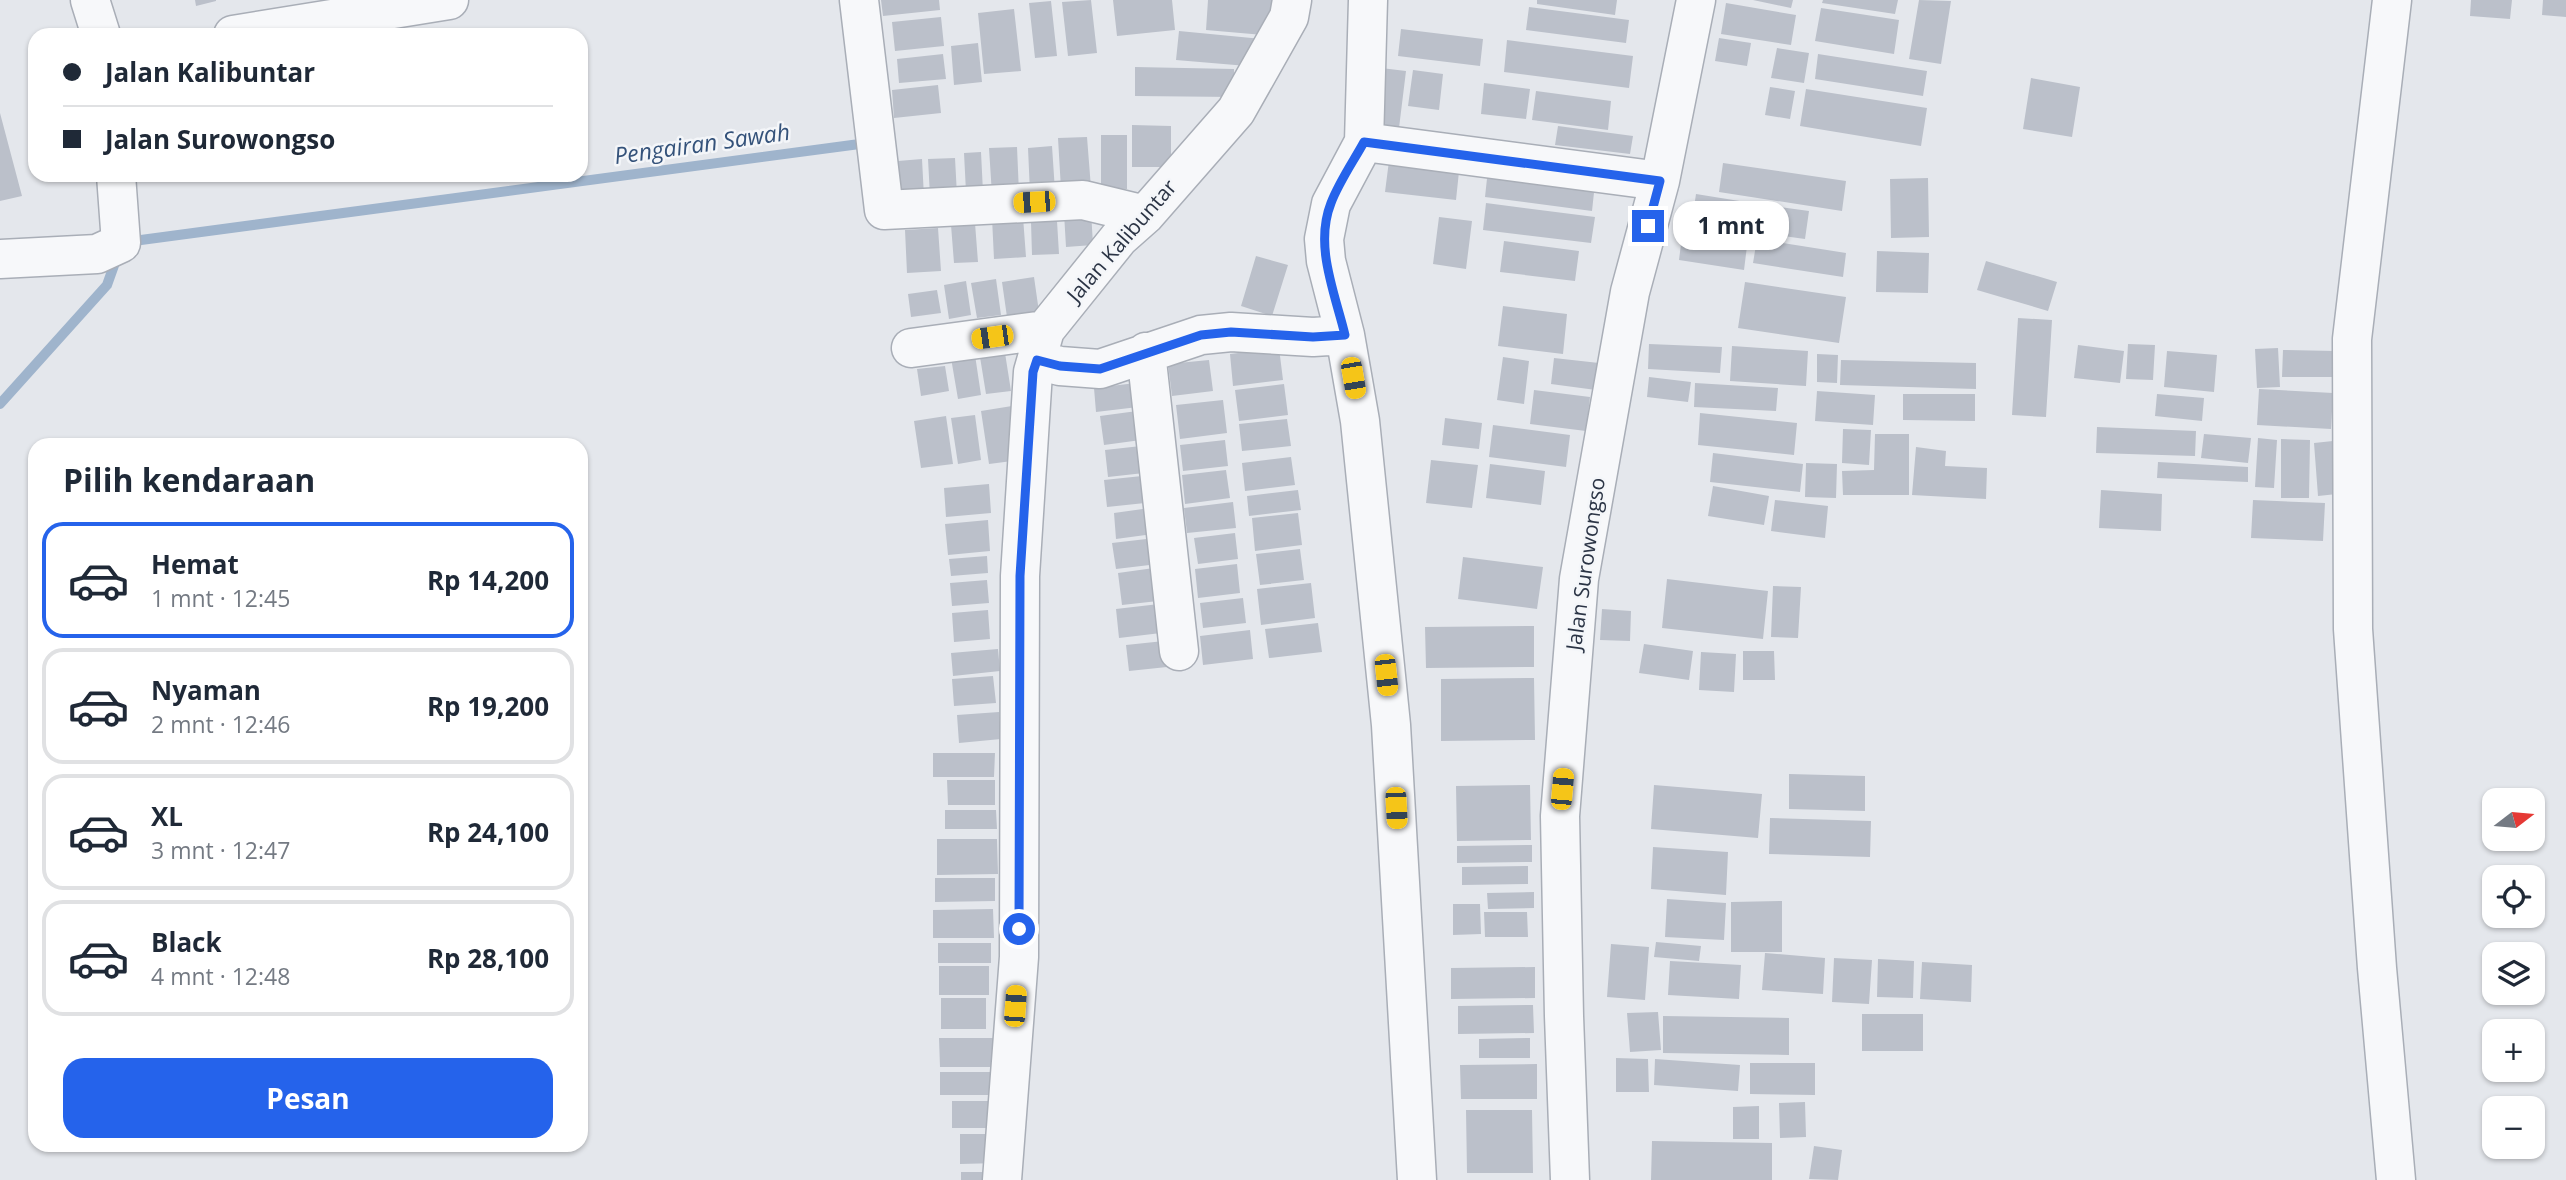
<!DOCTYPE html>
<html lang="id">
<meta charset="utf-8">
<style>
body{margin:0;font-family:"Open Sans",sans-serif;background:#f2f2f3;color:#1f2937;height:100vh;display:flex;flex-direction:column;font-size:26px;white-space:nowrap}
*{box-sizing:border-box;margin:0}
p{font-size:23px;color:#747a83}
.icon{flex:none;width:38px;height:38px;fill:none;stroke:currentColor;stroke-width:2;stroke-linecap:round;stroke-linejoin:round}
.map{position:relative;flex:1;overflow:hidden}
.drawer{position:absolute;left:28px;top:438px;width:560px;height:714px;display:flex;flex-direction:column;background:#fff;border-radius:21px;box-shadow:0 2px 5px #0004}
.drawer>*{flex:none}
.guide{position:absolute;left:28px;top:28px;width:560px;height:154px;border-radius:21px;box-shadow:0 2px 5px #0004;display:grid;align-content:center;height:154px;padding:0 35px;background:#fff}
.needle{width:46px;rotate:74deg}
.fabs{position:absolute;left:2482px;top:788px;display:grid;gap:14px}
.fabs a{display:grid;place-items:center;width:63px;height:63px;border-radius:14px;background:#fff;box-shadow:0 2px 5px #0004;font-size:35px}
.end{position:absolute;width:32px;height:32px;margin:-16px;border:9px solid #2563eb;background:#fff;box-shadow:0 0 0 4px #fff}
.from{border-radius:50%}
.bubble{position:absolute;height:49px;border-radius:21px;background:#fff;box-shadow:0 2px 5px #0004;font-size:23px;font-weight:700;line-height:49px;text-align:center}
.car{position:absolute;width:21px;height:42px;margin:-21px -10px;border-radius:9px;box-shadow:0 0 5px 2px #0007;background:linear-gradient(#f5c518 24%,#345 0 40%,#f5c518 0 76%,#345 0 86%,#f5c518 0)}
.guide b{display:flex;align-items:center;gap:24px;height:66px;font-size:26px}
.guide b+b{border-top:2px solid #e0e1e3}
.guide i{width:18px;height:18px;background:#1f2937}
ul{padding:0;list-style:none}
li{display:flex;align-items:center;gap:21px;height:116px;margin:0 14px 10px;padding:0 21px;border:4px solid #e0e1e3;border-radius:21px}
li div{flex:1}
li b{display:block;font-size:26px}
li em{font-style:normal;font-weight:700}
li.selected{border-color:#2563eb}
li>.icon{width:63px;height:63px;stroke-width:1.5}
h2{padding:0 35px;font-size:32px;line-height:84px}
.primary-button{display:flex;gap:14px;margin-top:auto;padding:14px 35px}
.primary-button a{flex:1;height:80px;border-radius:21px;background:#2563eb;color:#fff;font-size:28px;font-weight:700;line-height:80px;text-align:center}
.map>svg:first-child{display:block}
.lines{fill:none;stroke-linecap:round;stroke-linejoin:round}
.stream{stroke:#9fb4cc;stroke-width:10}
.building{fill:#bbc0ca}
.minor-casing{stroke:#a9aeb7;stroke-width:41}
.minor{stroke:#f7f8fa;stroke-width:38}
.route{stroke:#2563eb;stroke-width:9}
.labels{text-anchor:middle;stroke-width:5;stroke-linejoin:round;paint-order:stroke}
.street-label{font-size:21px;fill:#2b3445;stroke:#f4f6f9}
.water-label{font-size:23px;font-style:italic;fill:#34527a;stroke:#f4f6f9}
</style>
<div class="map">
<svg width="2566" height="1180" viewBox="0 0 2566 1180">
<rect width="100%" height="100%" fill="#e4e7ec"/>
<g class="lines">
<path class="stream" d="M126 242 867 143
M0 404 107 285 117 257"/>
</g>
<path class="building" d="M195 0H216V1L196 6Z
M881 0H939L940 10 883 16Z
M1091 0 1097 53 1068 56 1062 2Z
M1113 0H1172L1175 30 1117 36Z
M1208 0H1278L1275 36 1206 30Z
M1537 0H1617L1615 15 1537 4Z
M1753 0H1793L1791 8Z
M1823 0H1898L1895 14 1822 3Z
M1919 0 1951 1 1941 64 1909 59Z
M2471 0H2512L2510 19 2470 16Z
M2543 0H2566V17L2542 15Z
M1051 1 1057 56 1035 58 1029 3Z
M1726 3 1796 15 1791 45 1721 34Z
M1529 7 1629 20 1626 43 1526 30Z
M1821 8 1899 20 1894 54 1815 41Z
M1014 9 1021 71 984 74 978 13Z
M941 17 944 46 895 51 892 22Z
M1401 29 1483 39 1480 66 1398 56Z
M1179 31 1262 39 1259 67 1176 60Z
M1719 38 1751 43 1747 66 1715 61Z
M1507 40 1633 56 1629 88 1504 72Z
M978 43 982 82 954 85 951 46Z
M1777 48 1809 53 1804 83 1771 78Z
M943 54 946 79 899 83 897 59Z
M1818 54 1927 71 1923 96 1815 79Z
M1135 67 1234 69V97L1135 96Z
M1381 68 1406 71 1399 128 1374 124Z
M1413 70 1443 74 1439 110 1408 106Z
M2031 78 2080 87 2072 137 2023 129Z
M1484 83 1530 89 1526 119 1481 114Z
M938 85 941 113 894 118 892 90Z
M1770 87 1795 91 1790 119 1765 115Z
M1806 89 1927 108 1921 146 1800 126Z
M1536 91 1611 101 1608 130 1532 120Z
M0 113 22 196 0 201Z
M1132 125 1171 126V167H1132Z
M1558 126 1633 136 1630 154 1555 145Z
M1101 135H1127V189L1101 188Z
M1087 137 1091 188 1061 189 1058 138Z
M1052 146 1055 191 1030 193 1028 148Z
M1017 147 1019 193 992 195 989 148Z
M981 152 983 192H966L964 153Z
M1390 153 1460 162 1456 200 1385 192Z
M955 158 957 195 930 196 928 159Z
M922 159 924 197 900 199 898 161Z
M1489 160 1596 174 1592 211 1485 197Z
M1723 163 1846 181 1842 211 1719 192Z
M1928 178 1929 237 1891 238 1890 179Z
M1696 194 1758 204 1754 230 1692 221Z
M1486 203 1595 217 1591 243 1483 230Z
M1772 206 1809 211 1805 239 1768 234Z
M1091 211 1093 245 1066 247 1064 213Z
M1023 217 1026 257 994 259 992 218Z
M1439 217 1472 221 1466 269 1433 264Z
M1057 221 1059 254 1032 255 1031 222Z
M975 223 978 262 954 263 951 225Z
M938 228 941 271 907 273 905 230Z
M1683 228 1748 238 1744 270 1679 260Z
M1757 239 1846 253 1843 277 1753 263Z
M1504 241 1579 251 1575 281 1500 272Z
M1877 251 1929 253 1928 293 1876 292Z
M1256 256 1288 265 1272 316 1241 306Z
M1986 261 2057 282 2048 311 1977 290Z
M1034 277 1040 319 1008 324 1002 282Z
M996 279 1001 315 977 318 971 283Z
M966 281 971 315 949 319 944 285Z
M1745 282 1846 297 1839 343 1738 328Z
M937 290 941 313 911 317 908 294Z
M1503 306 1567 314 1563 354 1498 346Z
M2018 318 2052 320 2046 417 2012 415Z
M1649 344 1722 347 1720 373 1648 369Z
M2128 344 2155 345 2153 380 2126 379Z
M2078 345 2124 351 2120 383 2074 378Z
M1732 346 1808 351 1806 386 1730 381Z
M1279 348 1283 380 1233 386 1230 354Z
M2278 348 2280 387 2257 388 2255 349Z
M2283 350 2335 351V377H2282Z
M2167 351 2217 355 2214 392 2164 387Z
M1005 353 1011 391 986 394 980 357Z
M1817 354 1838 355 1837 383 1817 382Z
M975 355 981 395 958 399 951 358Z
M1503 357 1529 361 1524 404 1497 400Z
M1554 358 1599 363 1596 390 1551 384Z
M1209 360 1213 391 1172 396 1168 364Z
M1841 360 1976 363V389L1840 385Z
M945 366 949 391 921 396 917 369Z
M1649 377 1691 382 1688 402 1647 397Z
M1136 383 1138 407 1096 412 1094 388Z
M1695 383 1778 388 1776 411 1694 407Z
M1284 384 1288 415 1239 421 1235 390Z
M2259 389 2333 393 2331 429 2257 425Z
M1534 390 1590 397 1586 431 1530 424Z
M1817 391 1875 395 1873 425 1815 421Z
M1903 394H1975V421L1903 420Z
M2157 394 2204 398 2202 421 2155 416Z
M1223 400 1227 433 1180 439 1176 405Z
M1012 406 1020 460 989 464 981 411Z
M1137 411 1141 440 1104 445 1100 416Z
M1700 413 1797 423 1794 455 1698 445Z
M975 415 981 460 958 464 951 418Z
M946 416 953 464 921 468 914 421Z
M1445 418 1482 423 1479 449 1442 445Z
M1287 419 1291 446 1242 451 1239 424Z
M1493 425 1570 435 1566 467 1489 457Z
M2097 427 2196 431 2195 456 2096 453Z
M1843 429 1871 430 1869 465 1842 463Z
M1875 434H1909V495H1843L1842 471 1874 470Z
M2204 434 2251 438 2248 463 2201 458Z
M2258 438 2277 440 2274 488 2255 487Z
M2281 439 2310 440 2309 498H2281Z
M1225 440 1228 466 1183 471 1180 445Z
M2333 441 2337 494 2318 496 2314 443Z
M1141 446 1144 473 1108 477 1105 450Z
M1916 447 1946 451 1945 466 1987 468 1986 499 1912 495Z
M1713 453 1803 464 1800 492 1710 482Z
M1291 457 1295 485 1245 491 1242 463Z
M1431 460 1478 465 1472 508 1426 503Z
M2158 462 2248 467V482L2157 478Z
M1806 463 1837 464 1836 498 1805 497Z
M1490 464 1545 471 1541 505 1486 498Z
M1226 470 1230 498 1185 504 1182 475Z
M1142 476 1145 503 1107 507 1104 480Z
M989 484 991 513 946 517 944 488Z
M1713 486 1769 496 1764 525 1708 516Z
M1298 490 1301 510 1249 516 1247 496Z
M2101 490 2162 494 2161 531 2099 528Z
M1775 500 1828 506 1825 538 1771 531Z
M2253 500 2325 503 2323 541 2251 538Z
M1233 502 1236 528 1187 533 1184 508Z
M1150 508 1153 534 1116 539 1114 513Z
M1298 513 1302 545 1255 551 1252 518Z
M988 520 990 551 948 555 945 524Z
M1235 533 1238 559 1198 564 1194 538Z
M1155 538 1158 564 1116 569 1112 543Z
M1300 549 1304 580 1260 585 1256 554Z
M987 556 988 573 951 576 949 559Z
M1463 557 1543 567 1537 609 1458 599Z
M1237 564 1240 593 1198 598 1195 569Z
M1154 568 1158 601 1122 605 1118 573Z
M1667 579 1768 591 1763 639 1662 628Z
M987 580 989 603 952 606 950 583Z
M1311 583 1315 618 1261 625 1257 589Z
M1773 586 1801 587 1798 638 1771 637Z
M1243 598 1246 623 1203 628 1200 603Z
M1159 604 1161 633 1119 638 1116 609Z
M1602 609 1631 611 1630 641 1600 640Z
M988 610 990 639 954 642 952 613Z
M1318 623 1322 652 1269 658 1265 629Z
M1534 626V667L1426 668 1425 627Z
M1250 630 1253 659 1203 665 1200 636Z
M1164 641 1167 667 1129 671 1126 645Z
M1644 644 1693 651 1689 680 1639 673Z
M998 649 1000 671 953 676 951 653Z
M1743 651H1774L1775 680H1743Z
M1701 652 1736 654 1734 692 1699 690Z
M993 676 996 703 954 706 952 679Z
M1534 678 1535 740 1441 741V679Z
M999 712 1001 739 959 743 957 715Z
M933 753H995L994 777H933Z
M1789 774 1865 776V811L1789 809Z
M947 780H995V805H948Z
M1530 785 1531 840 1457 841 1456 786Z
M1654 785 1762 794 1758 838 1651 829Z
M945 810H996L997 829H945Z
M1770 818 1871 821 1870 857 1769 854Z
M937 839H997L998 874 937 875Z
M1532 845V862L1457 863V846Z
M1653 847 1728 852 1726 895 1651 889Z
M1528 866V884L1462 885V867Z
M935 878H995V901L935 902Z
M1534 892V908L1488 909 1487 893Z
M1667 899 1726 903 1724 940 1665 937Z
M1782 901V952H1731V902Z
M1453 904H1480L1481 934 1453 935Z
M993 909 994 938H933V910Z
M1484 912H1527L1528 937H1485Z
M1656 942 1701 946 1699 961 1654 957Z
M938 943H991V963H938Z
M1611 944 1649 947 1645 1000 1607 997Z
M1765 953 1825 958 1823 994 1762 990Z
M1834 958 1872 960 1869 1004 1832 1002Z
M1878 959 1914 961 1913 998 1877 997Z
M1670 961 1741 965 1739 999 1668 995Z
M1922 962 1972 965 1971 1002 1920 999Z
M939 966H989V995H939Z
M1535 967V998L1451 999V968Z
M941 998H986V1029H941Z
M1533 1005 1534 1033 1458 1034V1006Z
M1658 1012 1661 1050 1630 1052 1627 1013Z
M1862 1014H1923V1051H1862Z
M1663 1016 1789 1018V1055L1663 1053Z
M939 1038H1000V1067H940Z
M1530 1038V1058H1479V1039Z
M1616 1058 1648 1059 1649 1092H1616Z
M1655 1059 1740 1065 1738 1091 1654 1085Z
M1750 1063H1815V1095L1750 1094Z
M1537 1064V1099H1461L1460 1065Z
M940 1072H995V1095H940Z
M952 1101H996V1128H952Z
M1805 1102 1806 1137 1780 1138 1779 1103Z
M1759 1106V1139H1733V1107Z
M1466 1110H1532L1533 1173H1467Z
M960 1134H998L999 1163 960 1164Z
M1652 1141 1772 1143V1180H1651Z
M1814 1146 1842 1150 1838 1180 1809 1179Z
M961 1172H990L991 1180H961Z"/>
<g class="lines">
<g class="minor-casing">
<path id="minor" d="M90 0 101 35
M859 0 884 210 1083 200 1145 215
M1368 0 1364 142 1331 204 1324 239 1326 261 1345 335 1360 421 1391 725 1417 1180
M2392 0 2352 339 2353 629 2377 968 2396 1180
M233 35 449 0
M1364 142 1660 181
M0 259 97 254 121 243 116 175
M911 348 1045 330
M1146 352 1179 651
M1037 360 1060 366 1100 369 1201 335 1231 332 1313 337 1345 335
M1002 1180 1019 957 1020 576 1033 372 1045 330 1119 238 1145 215 1236 111 1289 17 1292 0
M1570 1180 1564 1016 1560 816 1579 579 1630 292 1660 181 1696 0"/>
</g>
<use href="#minor" class="minor"/>
</g>
<g class="lines">
<path class="route" d="M1019 929 1020 576 1033 372 1037 360 1060 366 1100 369 1201 335 1231 332 1313 337 1345 335C1335 293 1314 246 1331 203 1339 182 1353 162 1364 142L1660 181 1648 226"/>
</g>
<g class="labels">
<g class="street-label">
<text transform="translate(1122 241) rotate(-49)" y="7">Jalan Kalibuntar</text>
<text transform="translate(1586 564) rotate(-82)" y="7">Jalan Surowongso</text>
</g>
<g class="water-label">
<text transform="translate(702 144) rotate(-8)" y="8">Pengairan Sawah</text>
</g>
</g>
</svg>
<div class="fabs">
<a><svg class="needle" viewBox="-14 -14 28 28"><path d="M0-13l5 13h-10z" fill="#e53935"/><path d="M0 13l5-13h-10z" fill="#747a83"/></svg></a>
<a><svg class="icon" aria-label="locate" viewBox="0 0 24 24"><circle cx="12" cy="12" r="6"/><path d="M12 2v4M12 18v4M2 12h4M18 12h4"/></svg></a>
<a><svg class="icon" aria-label="layers" viewBox="0 0 24 24"><path d="M12 4l9 5-9 5-9-5zM3 14l9 5 9-5"/></svg></a>
<a>+</a>
<a>−</a>
</div>
<i class="end from" style="left:1019px;top:929px"></i>
<i class="end" style="left:1648px;top:226px"></i>
<div class="bubble" style="left:1673px;top:201px;width:116px">1 mnt</div>
<i class="car" style="left:1034px;top:202px;rotate:267deg"></i>
<i class="car" style="left:992px;top:337px;rotate:262deg"></i>
<i class="car" style="left:1353px;top:378px;rotate:170deg"></i>
<i class="car" style="left:1386px;top:675px;rotate:174deg"></i>
<i class="car" style="left:1562px;top:789px;rotate:5deg"></i>
<i class="car" style="left:1396px;top:808px;rotate:177deg"></i>
<i class="car" style="left:1015px;top:1006px;rotate:4deg"></i>
<div class="guide">
<b><i class="from"></i>Jalan Kalibuntar</b>
<b><i></i>Jalan Surowongso</b>
</div>
<section class="drawer">
<h2>Pilih kendaraan</h2>
<ul>
<li class="selected"><svg class="icon" aria-label="car" viewBox="0 0 24 24"><path d="M5 17H2v-5l4-1 3-4h7l3 4 3 1v5h-3M9 17h6M6 11h13"/><circle cx="7" cy="17" r="2"/><circle cx="17" cy="17" r="2"/></svg><div><b>Hemat</b><p>1 mnt · 12:45</p></div><em>Rp 14,200</em></li>
<li><svg class="icon" aria-label="car" viewBox="0 0 24 24"><path d="M5 17H2v-5l4-1 3-4h7l3 4 3 1v5h-3M9 17h6M6 11h13"/><circle cx="7" cy="17" r="2"/><circle cx="17" cy="17" r="2"/></svg><div><b>Nyaman</b><p>2 mnt · 12:46</p></div><em>Rp 19,200</em></li>
<li><svg class="icon" aria-label="car" viewBox="0 0 24 24"><path d="M5 17H2v-5l4-1 3-4h7l3 4 3 1v5h-3M9 17h6M6 11h13"/><circle cx="7" cy="17" r="2"/><circle cx="17" cy="17" r="2"/></svg><div><b>XL</b><p>3 mnt · 12:47</p></div><em>Rp 24,100</em></li>
<li><svg class="icon" aria-label="car" viewBox="0 0 24 24"><path d="M5 17H2v-5l4-1 3-4h7l3 4 3 1v5h-3M9 17h6M6 11h13"/><circle cx="7" cy="17" r="2"/><circle cx="17" cy="17" r="2"/></svg><div><b>Black</b><p>4 mnt · 12:48</p></div><em>Rp 28,100</em></li>
</ul>
<div class="primary-button"><a>Pesan</a></div>
</section>
</div>
